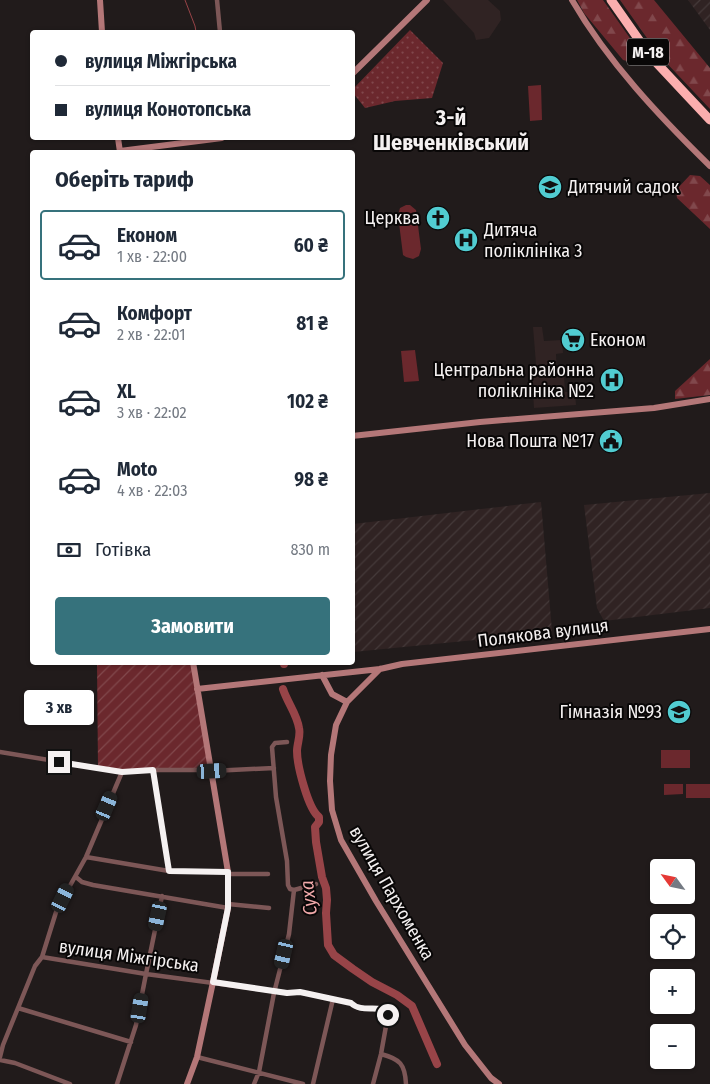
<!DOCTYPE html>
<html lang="uk">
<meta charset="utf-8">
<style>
body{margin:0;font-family:"Fira Sans Condensed",sans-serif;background:#f2f2f3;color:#1f2937;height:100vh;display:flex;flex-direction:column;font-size:19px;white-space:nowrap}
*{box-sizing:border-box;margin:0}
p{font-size:16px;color:#747a83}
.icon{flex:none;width:28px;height:28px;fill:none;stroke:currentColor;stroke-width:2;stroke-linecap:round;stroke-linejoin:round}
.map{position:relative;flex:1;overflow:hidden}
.details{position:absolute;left:30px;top:150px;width:325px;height:515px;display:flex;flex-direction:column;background:#fff;border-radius:5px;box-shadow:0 1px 4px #0004}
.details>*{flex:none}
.top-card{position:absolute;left:30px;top:30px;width:325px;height:110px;border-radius:5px;box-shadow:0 1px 4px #0004;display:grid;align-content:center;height:110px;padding:0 25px;background:#fff}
.needle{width:32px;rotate:303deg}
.controls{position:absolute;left:650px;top:859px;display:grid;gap:10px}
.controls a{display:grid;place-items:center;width:45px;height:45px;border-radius:5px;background:#fff;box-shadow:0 1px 4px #0004;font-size:25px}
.end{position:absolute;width:22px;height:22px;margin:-11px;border:6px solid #f5f1f1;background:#111;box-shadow:0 0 0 2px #111}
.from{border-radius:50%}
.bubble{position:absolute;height:35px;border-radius:5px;background:#fff;box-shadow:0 1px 4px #0004;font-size:16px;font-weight:700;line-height:35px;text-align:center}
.car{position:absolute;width:15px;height:30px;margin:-15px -8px;border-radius:6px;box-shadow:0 0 4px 1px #0007;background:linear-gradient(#222 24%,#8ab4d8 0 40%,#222 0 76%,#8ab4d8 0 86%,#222 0)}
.top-card b{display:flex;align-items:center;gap:18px;height:48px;font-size:19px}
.top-card b+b{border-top:1px solid #e0e1e3}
.top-card i{width:12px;height:12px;background:#1f2937}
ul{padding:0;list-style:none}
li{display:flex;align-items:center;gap:15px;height:70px;margin:0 10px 8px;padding:0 15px;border:2px solid transparent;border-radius:5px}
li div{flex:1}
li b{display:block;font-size:19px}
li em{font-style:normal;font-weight:700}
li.active{border-color:#36727c}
li>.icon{width:45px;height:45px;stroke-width:1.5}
h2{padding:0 25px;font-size:22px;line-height:60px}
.pay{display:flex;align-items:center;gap:12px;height:55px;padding:0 25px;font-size:19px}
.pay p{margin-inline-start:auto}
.primary-button{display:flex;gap:10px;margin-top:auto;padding:10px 25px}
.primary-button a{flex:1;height:58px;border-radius:5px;background:#36727c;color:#fff;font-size:20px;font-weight:700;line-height:58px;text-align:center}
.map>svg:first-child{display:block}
.built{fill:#302323}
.industrial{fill:url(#industrial-furrows)}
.forest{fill:url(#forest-firs)}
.park{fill:url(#park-dots)}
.garden{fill:url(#garden-furrows)}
.pitch{fill:#6b282d}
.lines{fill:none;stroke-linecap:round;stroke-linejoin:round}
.stream{stroke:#984448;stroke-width:1}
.river{stroke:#984448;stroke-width:8}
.street{stroke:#7d5757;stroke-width:4.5}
.secondary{stroke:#b47778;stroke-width:6}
.highway{stroke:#fbaeae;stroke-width:9}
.route{stroke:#f5f1f1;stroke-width:6}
.labels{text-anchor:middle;stroke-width:4;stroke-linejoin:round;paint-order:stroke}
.shield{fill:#090707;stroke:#aeabab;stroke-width:1}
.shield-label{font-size:16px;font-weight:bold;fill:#f5f1f1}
.poi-label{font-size:18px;fill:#f5f1f1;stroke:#090707;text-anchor:end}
.street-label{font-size:18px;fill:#f5f1f1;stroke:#090707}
.water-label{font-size:19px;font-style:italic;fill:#f2a9aa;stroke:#090707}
.district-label{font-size:22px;font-weight:bold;fill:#f5f1f1;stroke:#090707}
</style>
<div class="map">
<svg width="710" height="1084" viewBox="0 0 710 1084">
<defs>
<pattern id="industrial-furrows" width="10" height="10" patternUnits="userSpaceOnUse" patternTransform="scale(1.25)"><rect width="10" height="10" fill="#302323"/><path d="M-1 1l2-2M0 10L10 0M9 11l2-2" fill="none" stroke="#443939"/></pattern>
<pattern id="forest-firs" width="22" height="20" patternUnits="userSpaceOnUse" patternTransform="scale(1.25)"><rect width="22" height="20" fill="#6b282d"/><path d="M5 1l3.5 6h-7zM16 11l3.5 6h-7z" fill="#81484c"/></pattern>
<pattern id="park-dots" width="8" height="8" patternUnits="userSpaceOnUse" patternTransform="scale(1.25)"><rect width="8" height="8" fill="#6b282d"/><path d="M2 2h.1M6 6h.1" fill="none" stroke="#81484c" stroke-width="1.8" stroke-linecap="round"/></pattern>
<pattern id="garden-furrows" width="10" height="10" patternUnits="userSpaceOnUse" patternTransform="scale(1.25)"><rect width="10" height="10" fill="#6b282d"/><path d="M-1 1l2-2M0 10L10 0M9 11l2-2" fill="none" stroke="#81484c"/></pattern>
</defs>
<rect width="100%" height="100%" fill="#211b1b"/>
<path class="built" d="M443 0H488L500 11 501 20 489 38 476 40 474 33Z
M533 327H542L544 341 562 340 563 353 556 354 557 374H564L565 392H575L576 405 534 408 531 365 536 364Z"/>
<path class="industrial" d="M688 0H710V30Z
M710 493V608L604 621 597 608 584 505Z
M541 502 552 631 495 638 494 642 478 644 475 640 353 652V524Z"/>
<path class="forest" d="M577 0H603L637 48 636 53 627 61 623 60 584 13Z
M620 0H654L710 68V109L659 55Z
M690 175 700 176 710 185V229L677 198 676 190Z
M710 359V395L675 399V391Z"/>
<path class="park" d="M410 30 443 63 432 98 395 101 365 108 353 93V89Z"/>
<path class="garden" d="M97 663H193L212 771 122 772 98 768Z"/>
<path class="pitch" d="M541 85 542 120 530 121 528 86Z
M406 205H410L416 210 421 249 419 256 413 259 406 257 403 255 398 215 400 208Z
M415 350 419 381 404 382 401 351Z
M661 750H690V768H661Z
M664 784H683V794L664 795Z
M686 784H710V798H686Z"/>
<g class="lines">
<path class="stream" d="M185 0 195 26 196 32"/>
<path class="river" d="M284 662V664
M283 689C287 702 297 714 299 728 301 735 297 744 297 751 297 765 308 809 319 817V822L315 827 316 842 322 877 326 888 327 900 326 913 328 945 334 955 353 969 372 982 397 995 412 1006 437 1064"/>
<path class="street" d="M217 0 220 32
M287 742 275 743 272 747 276 797 287 861 288 885 290 889 294 890 316 884
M0 752 122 772 153 770H212
M153 770 169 871
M212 771 274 768
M86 857 169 871 228 872
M228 874H268
M76 877 82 882 93 885 228 908
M228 904 269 908
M42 957 146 974 287 993 300 992 351 1003C361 1013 377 1005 388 1011V1015L381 1054 373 1084
M18 1008 131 1042
M381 1054C400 1059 405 1064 406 1084
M0 1057 3 1045 18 1008 35 966 42 957 57 909 86 857 122 772
M197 1057 303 1084
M0 1060 15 1063 70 1084
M117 1084 136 1025 146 974 162 896
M254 1084 259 1072 274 993 289 934 294 890
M313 1084 333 999"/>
<path class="secondary" d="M100 0 102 32
M572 0C608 62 659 116 710 166
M352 74 427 0
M118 138 120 152
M120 151 222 138
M352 436 480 422 654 408 710 399
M322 675 332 694 347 702 336 725 331 755 330 781 332 810 341 840 376 901 465 1045 491 1078 499 1084
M197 689 380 669 402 664 710 629
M347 702 380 669
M187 1084 197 1057 213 982 228 908V872L193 662"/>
<path class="highway" d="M611 0 651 57 710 120"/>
</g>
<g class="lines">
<path class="route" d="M59 762 122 772 153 770 169 871 228 872V908L213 982 287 993 300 992 351 1003C361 1013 377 1005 388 1011V1015"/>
</g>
<defs>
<g id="school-disc" transform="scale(1.25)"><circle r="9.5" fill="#51ccd1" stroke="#090707"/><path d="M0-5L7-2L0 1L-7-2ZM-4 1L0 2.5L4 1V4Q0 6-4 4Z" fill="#111"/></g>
<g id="church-disc" transform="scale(1.25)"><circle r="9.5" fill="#51ccd1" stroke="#090707"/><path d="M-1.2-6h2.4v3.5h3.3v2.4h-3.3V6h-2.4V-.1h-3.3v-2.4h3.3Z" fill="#111"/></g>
<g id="hospital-disc" transform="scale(1.25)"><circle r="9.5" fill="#51ccd1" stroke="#090707"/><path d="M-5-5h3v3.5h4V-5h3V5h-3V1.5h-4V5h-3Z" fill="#111"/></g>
<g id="supermarket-disc" transform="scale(1.25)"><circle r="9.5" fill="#51ccd1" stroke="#090707"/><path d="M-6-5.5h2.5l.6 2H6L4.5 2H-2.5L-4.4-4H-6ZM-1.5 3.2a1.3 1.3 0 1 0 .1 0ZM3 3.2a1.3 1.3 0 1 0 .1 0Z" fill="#111"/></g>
<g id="civic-disc" transform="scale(1.25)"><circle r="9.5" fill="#51ccd1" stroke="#090707"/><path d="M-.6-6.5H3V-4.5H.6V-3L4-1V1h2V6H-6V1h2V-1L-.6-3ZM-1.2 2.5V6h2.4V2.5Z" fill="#111"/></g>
</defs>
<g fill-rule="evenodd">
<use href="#school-disc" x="550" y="187"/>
<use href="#church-disc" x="438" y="218"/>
<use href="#hospital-disc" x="466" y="240"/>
<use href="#supermarket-disc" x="573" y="340"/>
<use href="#hospital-disc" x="612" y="380"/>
<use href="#civic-disc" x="611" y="441"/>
<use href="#school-disc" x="679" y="712"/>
</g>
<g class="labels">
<rect class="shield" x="627" y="38.5" width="42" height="27" rx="4"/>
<g class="shield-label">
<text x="648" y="58">М-18</text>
</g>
<g class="poi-label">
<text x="568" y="193" text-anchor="start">Дитячий садок</text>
<text x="420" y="224">Церква</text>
<text x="484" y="236" text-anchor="start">Дитяча<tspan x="484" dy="21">поліклініка 3</tspan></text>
<text x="590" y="346" text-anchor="start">Економ</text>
<text x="594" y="376">Центральна районна<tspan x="594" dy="21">поліклініка №2</tspan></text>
<text x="594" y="447">Нова Пошта №17</text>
<text x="662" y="718">Гімназія №93</text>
</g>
<g class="street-label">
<text transform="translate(543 633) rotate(-7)" y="6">Полякова вулиця</text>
<text transform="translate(392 893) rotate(60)" y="6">вулиця Пархоменка</text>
<text transform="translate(129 956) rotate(8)" y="6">вулиця Міжгірська</text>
</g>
<g class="water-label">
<text transform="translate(308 898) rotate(-97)" y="7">Суха</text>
</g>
<g class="district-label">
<text x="451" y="125">3-й<tspan x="451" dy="25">Шевченківський</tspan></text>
</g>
</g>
</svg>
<div class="controls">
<a><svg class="needle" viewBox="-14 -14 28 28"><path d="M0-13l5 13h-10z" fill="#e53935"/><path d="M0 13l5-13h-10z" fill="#747a83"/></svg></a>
<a><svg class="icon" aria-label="locate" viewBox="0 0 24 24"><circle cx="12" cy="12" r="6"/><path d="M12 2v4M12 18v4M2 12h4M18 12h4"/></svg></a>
<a>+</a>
<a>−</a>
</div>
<i class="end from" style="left:388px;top:1015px"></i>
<i class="end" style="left:59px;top:762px"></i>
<div class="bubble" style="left:24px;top:690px;width:70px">3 хв</div>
<i class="car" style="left:212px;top:771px;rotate:87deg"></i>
<i class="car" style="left:107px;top:806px;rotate:23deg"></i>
<i class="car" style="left:63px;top:898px;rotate:26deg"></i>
<i class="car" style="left:158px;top:916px;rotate:192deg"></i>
<i class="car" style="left:284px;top:954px;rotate:193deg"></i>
<i class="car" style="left:140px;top:1008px;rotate:9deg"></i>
<div class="top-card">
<b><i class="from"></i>вулиця Міжгірська</b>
<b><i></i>вулиця Конотопська</b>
</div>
<section class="details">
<h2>Оберіть тариф</h2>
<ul>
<li class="active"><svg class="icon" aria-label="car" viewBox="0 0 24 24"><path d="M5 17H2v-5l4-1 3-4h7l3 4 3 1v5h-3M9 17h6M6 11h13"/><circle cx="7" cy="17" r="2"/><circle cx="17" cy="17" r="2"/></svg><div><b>Економ</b><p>1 хв · 22:00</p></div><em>60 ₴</em></li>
<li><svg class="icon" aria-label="car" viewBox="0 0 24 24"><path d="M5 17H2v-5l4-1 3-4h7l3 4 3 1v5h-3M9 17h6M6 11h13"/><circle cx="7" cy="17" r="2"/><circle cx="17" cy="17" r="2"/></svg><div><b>Комфорт</b><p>2 хв · 22:01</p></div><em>81 ₴</em></li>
<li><svg class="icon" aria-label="car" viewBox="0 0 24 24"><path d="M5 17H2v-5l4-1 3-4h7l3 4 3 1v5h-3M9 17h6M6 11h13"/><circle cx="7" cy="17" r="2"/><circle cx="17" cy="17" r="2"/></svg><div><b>XL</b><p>3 хв · 22:02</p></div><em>102 ₴</em></li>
<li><svg class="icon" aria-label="car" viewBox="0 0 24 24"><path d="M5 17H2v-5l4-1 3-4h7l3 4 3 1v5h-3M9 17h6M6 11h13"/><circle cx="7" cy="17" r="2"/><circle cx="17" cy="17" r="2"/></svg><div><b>Moto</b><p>4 хв · 22:03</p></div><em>98 ₴</em></li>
</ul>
<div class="pay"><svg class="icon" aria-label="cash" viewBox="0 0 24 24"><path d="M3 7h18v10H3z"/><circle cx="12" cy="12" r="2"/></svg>Готівка<p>830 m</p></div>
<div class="primary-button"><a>Замовити</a></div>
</section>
</div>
